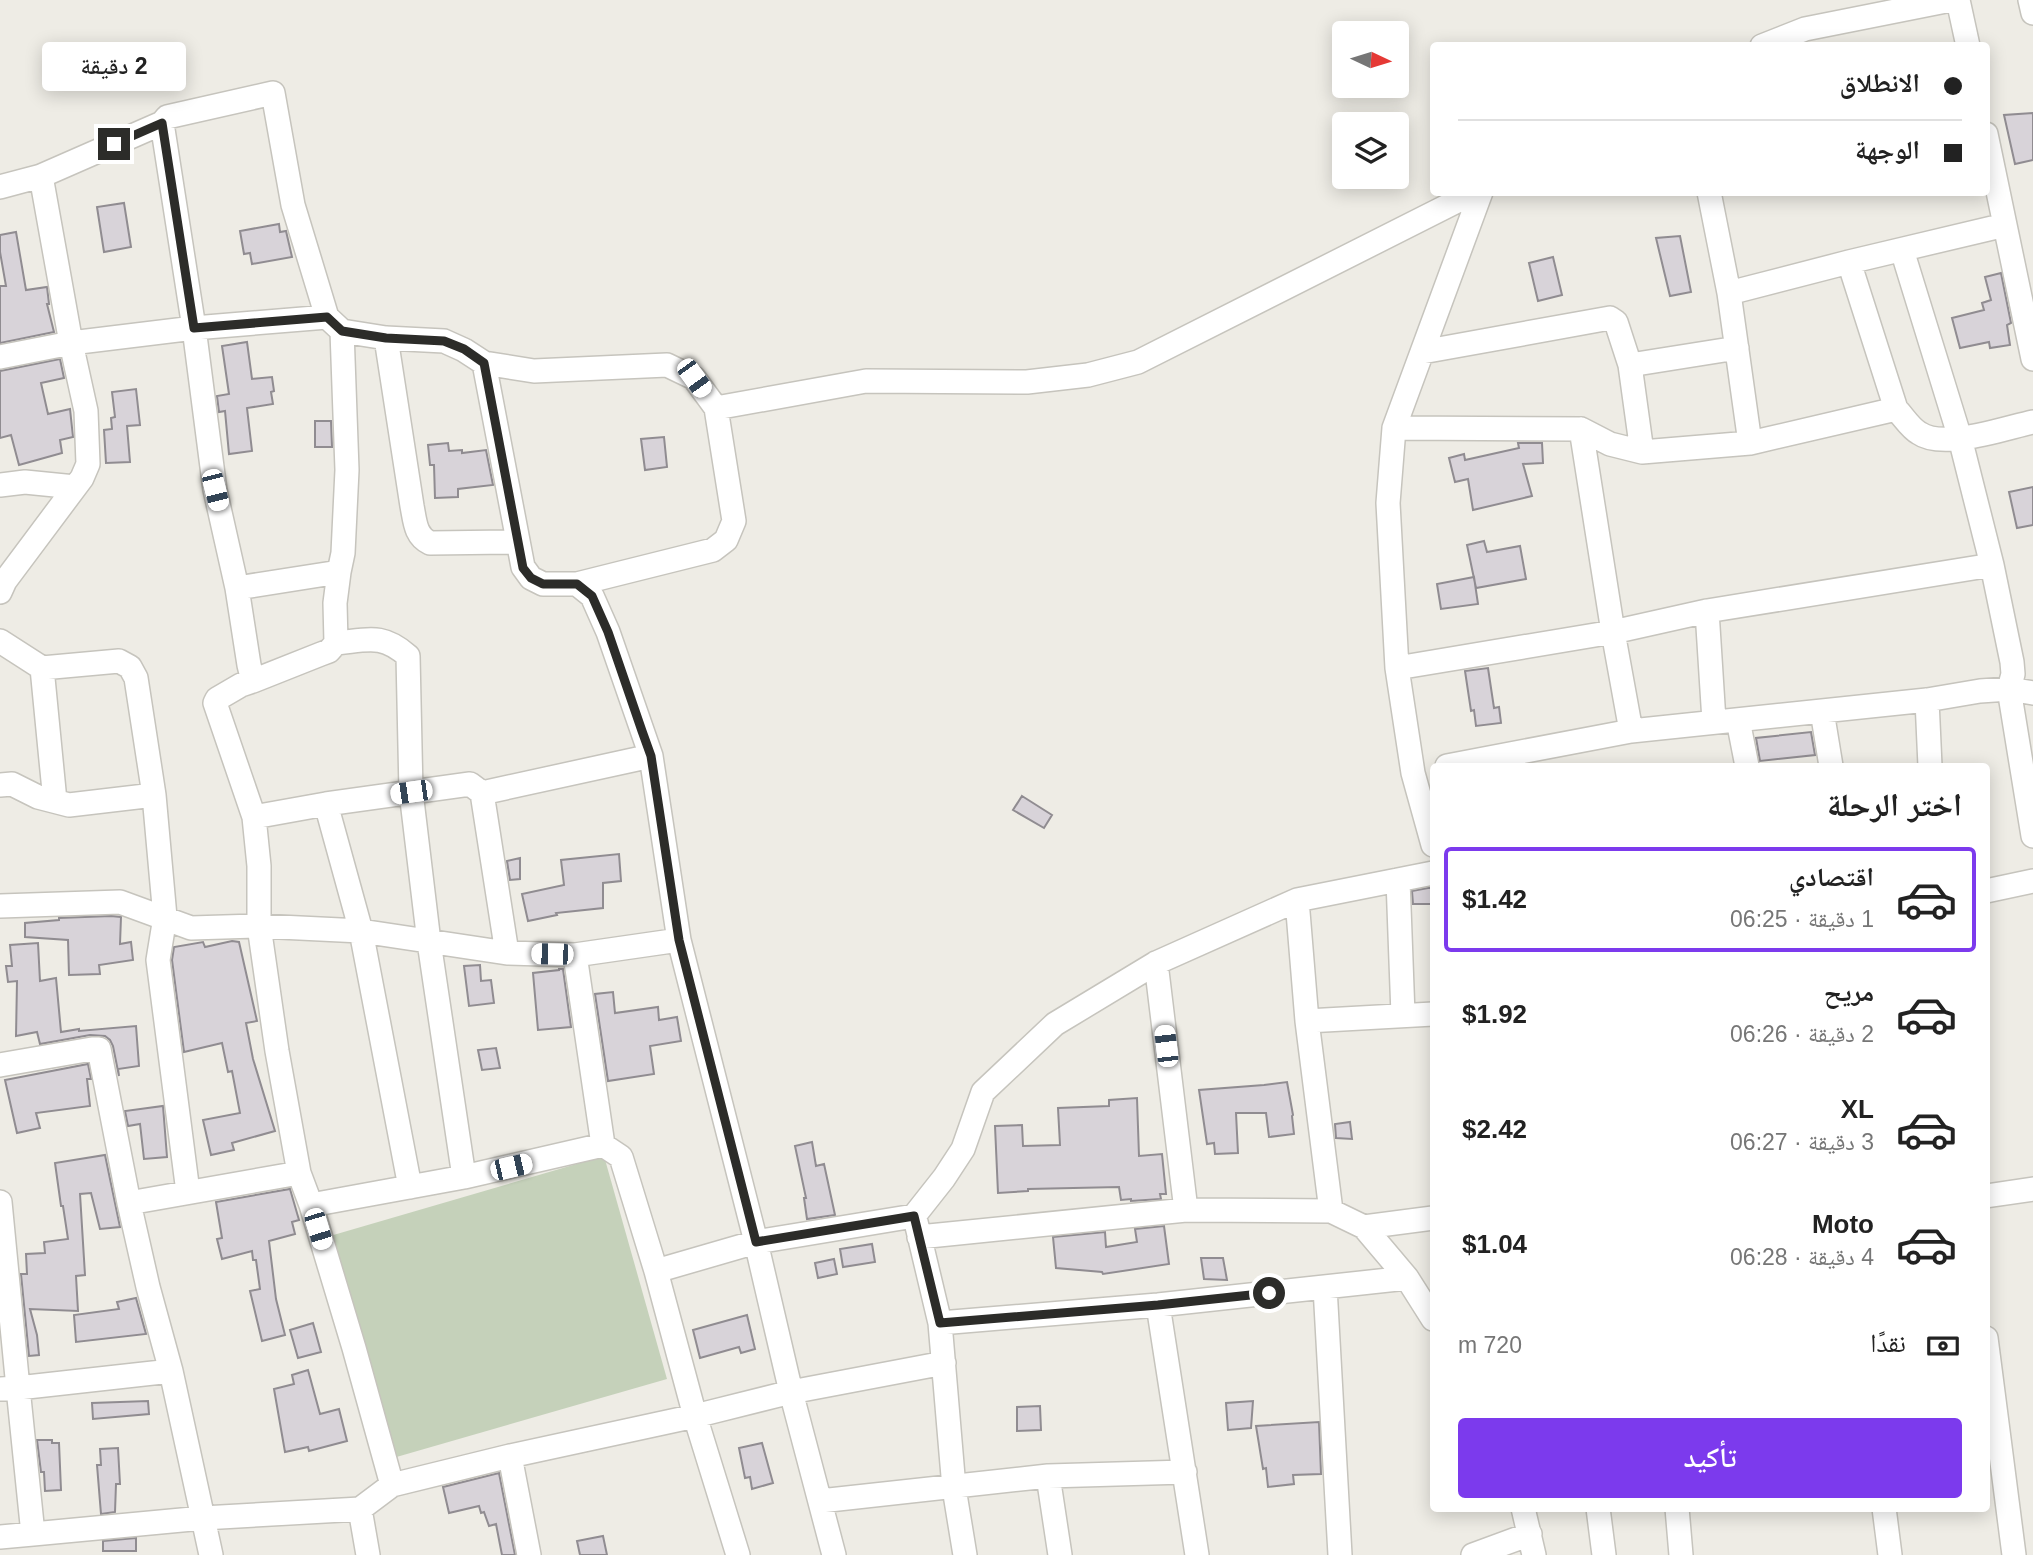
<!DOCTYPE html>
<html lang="ar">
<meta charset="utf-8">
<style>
body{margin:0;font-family:Helvetica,"Noto Naskh Arabic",sans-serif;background:#f2f2f2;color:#222;direction:rtl;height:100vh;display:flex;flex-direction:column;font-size:26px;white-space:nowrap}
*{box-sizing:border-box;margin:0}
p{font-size:23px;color:#767676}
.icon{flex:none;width:38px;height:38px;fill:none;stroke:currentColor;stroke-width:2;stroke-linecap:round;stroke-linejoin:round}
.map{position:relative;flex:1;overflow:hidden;direction:ltr}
.drawer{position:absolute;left:1430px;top:763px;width:560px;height:749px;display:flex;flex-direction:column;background:#fff;border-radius:7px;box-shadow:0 4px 18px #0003;direction:rtl}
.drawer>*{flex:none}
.hud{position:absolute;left:1430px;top:42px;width:560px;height:154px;border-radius:7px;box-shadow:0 4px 18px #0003;direction:rtl;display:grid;align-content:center;height:154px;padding:0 28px;background:#fff}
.needle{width:46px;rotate:94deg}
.controls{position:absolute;left:1332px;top:21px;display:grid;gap:14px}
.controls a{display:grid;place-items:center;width:77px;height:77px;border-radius:7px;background:#fff;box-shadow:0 4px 18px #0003;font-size:35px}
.end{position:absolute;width:32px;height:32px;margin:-16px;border:9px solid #2c2c29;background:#fff;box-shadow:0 0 0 4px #fff}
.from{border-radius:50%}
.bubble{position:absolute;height:49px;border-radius:7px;background:#fff;box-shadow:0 4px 18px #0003;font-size:23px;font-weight:600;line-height:49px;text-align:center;direction:rtl}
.car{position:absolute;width:21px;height:42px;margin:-21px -10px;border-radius:9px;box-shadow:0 0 5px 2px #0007;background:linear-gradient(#fff 24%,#345 0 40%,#fff 0 76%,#345 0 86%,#fff 0)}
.hud b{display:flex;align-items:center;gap:24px;height:66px;font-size:26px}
.hud b+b{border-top:2px solid #e0e0e0}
.hud i{width:18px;height:18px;background:#222}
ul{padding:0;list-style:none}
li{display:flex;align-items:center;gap:21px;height:105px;margin:0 14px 10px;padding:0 14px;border:4px solid transparent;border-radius:7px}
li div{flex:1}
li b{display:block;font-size:26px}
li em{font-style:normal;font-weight:600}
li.active{border-color:#7c3aed}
li>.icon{width:63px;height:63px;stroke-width:1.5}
h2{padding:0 28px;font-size:32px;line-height:84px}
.pay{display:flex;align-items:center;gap:18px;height:77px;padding:0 28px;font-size:26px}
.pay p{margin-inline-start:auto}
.primary-button{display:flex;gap:14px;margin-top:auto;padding:14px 28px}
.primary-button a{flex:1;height:80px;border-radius:7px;background:#7c3aed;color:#fff;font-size:28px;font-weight:600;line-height:80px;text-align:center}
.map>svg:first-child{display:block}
.green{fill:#c5d1ba}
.building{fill:#d8d3d9;stroke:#908c91;stroke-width:2}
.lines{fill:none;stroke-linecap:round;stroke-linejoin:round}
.minor-casing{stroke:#c6c4bd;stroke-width:26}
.minor{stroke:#fff;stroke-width:23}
.route{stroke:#2c2c29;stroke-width:9}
</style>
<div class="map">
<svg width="2033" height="1555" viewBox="0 0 2033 1555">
<rect width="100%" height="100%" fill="#eeece5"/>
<path class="green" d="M604 1156 667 1379 393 1458 330 1236Z"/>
<path class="building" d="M2033 113V160L2015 164 2004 115Z
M124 203 131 247 104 252 97 207Z
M279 224 280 232 286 231 292 257 252 264 250 253 244 254 240 231Z
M16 232 26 290 47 287 49 304H47L54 332 0 343V286H6L0 252V235Z
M1680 236 1691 292 1670 296 1656 238Z
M1553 257 1562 295 1538 301 1529 263Z
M2001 273 2011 323 2007 325 2010 345 1990 348 1989 342 1960 348 1952 318 1984 310 1982 303 1991 300 1985 277Z
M247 342 252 379 272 377 274 391 271 392 273 404 247 408 252 451 229 454 225 411 219 412 217 396 229 394 222 346Z
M60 359 64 378 41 383 48 414 70 409 73 437 60 440 62 453 19 465 11 435 0 438V371Z
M136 389 140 425 127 426 130 462 106 463 104 430 112 429 111 418 115 417 112 392Z
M315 421H331L332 447H315Z
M664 437 667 467 645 470 641 439Z
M448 443 449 451 462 450V453L486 450 493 485 458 489V497L435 498 434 465H430L428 445Z
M1518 443H1542L1543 463 1523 464 1532 496 1473 510 1468 479 1455 482 1449 458 1464 454 1465 460 1519 448Z
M2033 487V525L2017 528 2009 492Z
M1484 541 1487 552 1520 546 1526 579 1476 588 1467 545Z
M1474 577 1478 604 1441 609 1437 584Z
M1488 668 1494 708 1499 707 1501 723 1476 726 1474 710 1471 711 1465 671Z
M1811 732 1815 755 1760 761 1756 738Z
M1022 796 1052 815 1044 828 1013 810Z
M619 854 621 881 603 883V908L556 913 557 915 528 921 522 894 564 885 561 860Z
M520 858V879L510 880 507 861Z
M1428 888H1432L1433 904H1413L1412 891Z
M111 916 121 917 120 944 131 942 133 960 99 965 100 974 69 975 68 940 25 937V923L59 920V918Z
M232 941 239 942 257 1021 246 1023 253 1059 275 1131 232 1143 234 1150 211 1155 203 1120 240 1113 232 1071 228 1072 222 1043 184 1052 172 960 174 947 203 942 205 947Z
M38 943 40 981 56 978 61 1032 79 1029V1031L136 1026 139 1066 118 1069 119 1076 113 1046 110 1040 105 1036 90 1035 40 1044 37 1032 16 1036 17 981 8 982 6 966H12L10 945Z
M480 965 481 981 491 980 494 1003 469 1006 464 966Z
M559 969H563L571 1027 538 1030 533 973 559 970Z
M613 992 615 1013 658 1007 659 1020 677 1017 681 1041 650 1046 654 1074 608 1081 595 994Z
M496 1048 500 1068 482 1070 478 1050Z
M88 1064 91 1079H87L90 1106 36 1113 40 1128 17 1133 5 1080Z
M1287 1082 1293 1115 1292 1116 1294 1134 1269 1137 1266 1113H1236L1238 1153 1215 1154 1214 1143 1207 1144 1199 1090 1264 1085Z
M1137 1098 1139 1156 1162 1154 1166 1194H1160L1161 1199 1131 1201V1199L1121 1200 1119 1187 1028 1189V1191L998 1193 995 1126 1022 1125 1023 1146 1060 1145 1058 1108 1109 1106V1100Z
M163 1106 167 1157 144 1159 140 1124 128 1126 125 1111Z
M1350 1122 1352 1139 1336 1138 1335 1124Z
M812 1142 816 1166 824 1164 835 1215 807 1219 804 1198H806L795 1146Z
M105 1155 120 1227 100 1229 91 1193 80 1194 85 1275 76 1276 78 1311 30 1309 37 1335 39 1355 29 1356 21 1274H27L26 1254 45 1253 44 1242 68 1239 63 1206H61L55 1163Z
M290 1189 299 1220 292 1222 295 1234 269 1241 276 1299 285 1335 262 1341 250 1291 260 1289 256 1260H253L252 1251 222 1259 217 1239 222 1238 216 1202Z
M1164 1226 1169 1264 1103 1274 1102 1272 1056 1268 1053 1237 1105 1232 1106 1247 1137 1242 1135 1229Z
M872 1244 875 1262 843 1267 840 1249Z
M1201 1258H1223L1227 1280 1204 1279Z
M834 1259 837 1274 818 1278 815 1263Z
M136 1298 146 1334 76 1342 74 1315 119 1309 117 1302Z
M747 1315 755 1349 741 1353 739 1347 700 1358 693 1330Z
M313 1323 321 1352 298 1358 290 1330Z
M308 1370 320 1414 339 1409 347 1441 309 1451 308 1447 285 1452 274 1389 294 1384 292 1375Z
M148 1401 149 1414 93 1419 92 1403Z
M1253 1401 1251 1428 1228 1430 1226 1403Z
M1040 1406 1041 1430 1017 1431V1407Z
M1319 1422 1321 1474 1293 1475 1294 1484 1268 1487 1266 1468 1263 1469 1256 1426Z
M37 1440H52V1443H59L61 1490 45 1491 44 1472H41Z
M762 1443 773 1483 752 1489 750 1477 745 1478 739 1448Z
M118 1448 120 1484H116L115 1512 101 1514 97 1465H101L100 1449Z
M499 1473 515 1555H502L496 1524 489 1526 484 1512 481 1513 479 1506 449 1513 443 1487Z
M603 1536 607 1555H580L577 1541Z
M136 1538V1551H103V1541Z"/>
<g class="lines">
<g class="minor-casing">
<path id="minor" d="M1958 0 1968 46
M2030 0 2033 13
M1762 46 1805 29 1951 0
M162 123 194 328 215 490 237 588 249 665 253 681 241 685 217 699 215 703 254 817
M1986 134 2033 359
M0 187 41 176 162 123 167 117 273 93 293 205 327 317 342 331 386 338 444 341 464 350 484 363 534 371 667 365 694 378 716 408 866 381 1027 382 1088 375 1138 362 1475 192
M1709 192 1729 293 1750 443
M1902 250 1960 438 1992 565 2012 662 2013 674 2009 689 2033 836
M1849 262 1896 409
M1729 293 1849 262 2005 225
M386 338 412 506C415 521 415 536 430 543L518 542
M1422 352 1610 318 1616 322 1630 365 1642 452
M0 357 71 343 194 328 327 317
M484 363 523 567 531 578 543 584H577L592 596 608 632 651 756 679 940 756 1242 791 1392 834 1555
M1630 365 1737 348
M1394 428 1581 429 1610 444 1642 452 1750 443 1896 409C1903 416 1910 428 1919 433 1943 450 2005 428 2033 422
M1581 429 1613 632 1631 731
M0 485 25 482 75 487
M577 584 713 550 726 540 734 521 716 408
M237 588 339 572
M0 592 5 581 82 478 88 464 86 411 71 343 41 176
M1707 611 1714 721
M0 641 42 668 119 661 130 667 136 678 154 795 165 917 158 960 188 1192
M336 643 335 603 339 572 343 553 347 470 342 331
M42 668 55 801
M1397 668 1613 632 1707 611 1992 565
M253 681 321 654 329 651 336 643C368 640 382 633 408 656L411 792 429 942 464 1177
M1927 700 1930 766
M1822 711 1831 766
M1738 720 1747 766
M1447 766 1631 731 1927 700 1980 691 2009 689 2033 693
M0 785 12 784 38 797 69 805 154 795
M482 793 507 953
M326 804 361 931 410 1187
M1433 845 1413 773 1397 668 1388 503 1394 428 1481 192
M1433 873 1297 900 1307 1021 1331 1211 1364 1227 1407 1278 1433 1319
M1398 880 1403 1015
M1986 891 2033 881
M0 906 120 902 191 928 259 926 361 931 507 953 575 955 679 940
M575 955 603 1145
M1156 963 1186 1210
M1307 1021 1433 1014
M0 1065 92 1049H99L129 1203 148 1287 171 1371 211 1555
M1986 1196 2033 1189
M0 1202 18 1388 171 1371
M129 1203 299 1173
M311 1205 464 1177 603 1145 621 1157 656 1271 695 1416 738 1555
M916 1222 940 1323 954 1488 965 1555
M1364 1227 1433 1218
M919 1237 1186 1210 1331 1211
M656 1271 756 1242 914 1216 944 1178 963 1149 983 1092 1055 1024 1156 963 1297 900
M1325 1287 1340 1555
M1158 1305 1197 1555
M940 1323 1158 1305 1407 1278
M1986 1338 2014 1555
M0 1389 18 1388 33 1534 203 1518 360 1509 392 1485 510 1456 695 1416 791 1392 944 1363
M510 1456 529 1555
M1048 1476 1060 1555
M392 1485 354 1348 311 1205 299 1173 277 1051 259 926V866L254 817 326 804 470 784 482 793 651 756
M820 1501 1048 1476 1185 1472
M1523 1508 1534 1555
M1598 1508 1604 1555
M1677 1508 1681 1555
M1884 1508 1890 1555
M360 1509 368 1555
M0 1537 33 1534
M1473 1555 1530 1534"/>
</g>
<use href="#minor" class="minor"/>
</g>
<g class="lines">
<path class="route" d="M114 144 162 123 194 328 327 317 342 331 386 338 444 341 464 349 484 363 523 568 531 578 543 584H577L592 596 608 632 642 731 651 756 679 940 756 1242 914 1216 940 1323 1158 1305 1269 1293"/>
</g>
</svg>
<div class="controls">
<a><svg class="needle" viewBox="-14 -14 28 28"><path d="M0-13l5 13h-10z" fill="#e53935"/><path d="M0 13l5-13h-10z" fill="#767676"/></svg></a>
<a><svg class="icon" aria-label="layers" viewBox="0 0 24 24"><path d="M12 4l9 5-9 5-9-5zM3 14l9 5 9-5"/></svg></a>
</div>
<i class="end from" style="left:1269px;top:1293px"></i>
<i class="end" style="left:114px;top:144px"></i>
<div class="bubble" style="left:42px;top:42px;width:144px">2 دقيقة</div>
<i class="car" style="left:694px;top:378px;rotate:144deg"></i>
<i class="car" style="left:215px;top:490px;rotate:166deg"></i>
<i class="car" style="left:411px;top:792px;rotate:262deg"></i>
<i class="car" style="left:552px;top:954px;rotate:271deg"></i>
<i class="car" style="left:1166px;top:1046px;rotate:353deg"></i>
<i class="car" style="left:511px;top:1167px;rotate:77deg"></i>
<i class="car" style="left:318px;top:1229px;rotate:163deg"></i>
<div class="hud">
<b><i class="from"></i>الانطلاق</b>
<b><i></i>الوجهة</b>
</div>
<section class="drawer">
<h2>اختر الرحلة</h2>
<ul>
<li class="active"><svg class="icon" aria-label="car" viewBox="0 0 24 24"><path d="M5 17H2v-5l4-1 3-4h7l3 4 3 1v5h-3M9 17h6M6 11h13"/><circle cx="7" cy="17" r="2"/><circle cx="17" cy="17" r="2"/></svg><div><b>اقتصادي</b><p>1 دقيقة · 06:25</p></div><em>$1.42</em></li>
<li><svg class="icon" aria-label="car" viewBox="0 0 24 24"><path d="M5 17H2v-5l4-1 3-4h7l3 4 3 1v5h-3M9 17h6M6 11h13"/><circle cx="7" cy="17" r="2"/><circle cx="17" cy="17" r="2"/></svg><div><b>مريح</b><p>2 دقيقة · 06:26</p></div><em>$1.92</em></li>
<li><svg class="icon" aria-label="car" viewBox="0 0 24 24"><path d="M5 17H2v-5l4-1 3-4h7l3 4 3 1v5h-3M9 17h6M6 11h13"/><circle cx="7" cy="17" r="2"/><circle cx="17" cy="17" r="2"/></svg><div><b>XL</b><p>3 دقيقة · 06:27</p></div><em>$2.42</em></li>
<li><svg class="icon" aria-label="car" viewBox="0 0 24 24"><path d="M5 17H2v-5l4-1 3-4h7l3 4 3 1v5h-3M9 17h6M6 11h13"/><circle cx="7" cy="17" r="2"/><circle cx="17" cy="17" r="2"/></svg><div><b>Moto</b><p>4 دقيقة · 06:28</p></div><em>$1.04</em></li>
</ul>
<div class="pay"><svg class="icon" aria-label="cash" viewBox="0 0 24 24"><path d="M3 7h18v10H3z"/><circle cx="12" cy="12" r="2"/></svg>نقدًا<p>720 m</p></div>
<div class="primary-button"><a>تأكيد</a></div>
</section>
</div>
